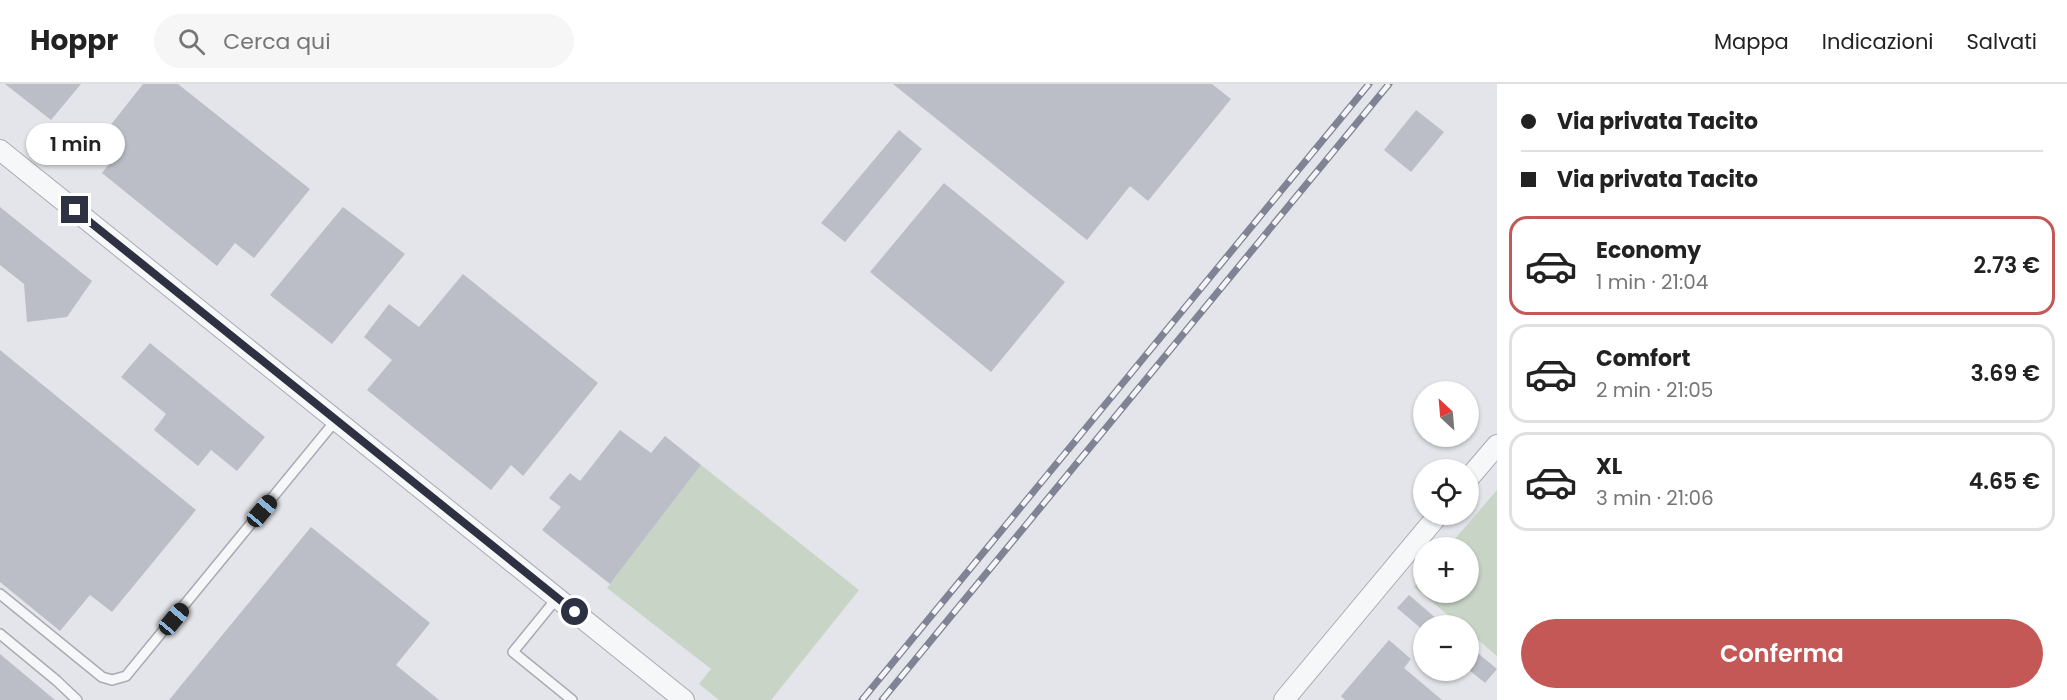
<!DOCTYPE html>
<html lang="it">
<meta charset="utf-8">
<style>
body{margin:0;font-family:Poppins,sans-serif;background:#f6f6f6;color:#222;height:100vh;display:flex;flex-direction:column;font-size:22px;white-space:nowrap}
*{box-sizing:border-box;margin:0}
p{font-size:20px;color:#767676}
.icon{flex:none;width:33px;height:33px;fill:none;stroke:currentColor;stroke-width:2;stroke-linecap:round;stroke-linejoin:round}
.map{position:relative;flex:1;overflow:hidden}
.drawer{display:flex;flex-direction:column;background:#fff;width:570px}
.drawer>*{flex:none}
.top-card{display:grid;align-content:center;height:132px;padding:0 24px;background:#fff}
.needle{width:39px;rotate:334deg}
.fabs{position:absolute;left:1413px;top:297px;display:grid;gap:12px}
.fabs a{display:grid;place-items:center;width:66px;height:66px;border-radius:50%;background:#fff;box-shadow:0 2px 4px #0004;font-size:30px}
.end{position:absolute;width:27px;height:27px;margin:-14px;border:8px solid #2d3141;background:#fff;box-shadow:0 0 0 3px #fff}
.from{border-radius:50%}
.bubble{position:absolute;height:42px;border-radius:21px;background:#fff;box-shadow:0 2px 4px #0004;font-size:20px;font-weight:600;line-height:42px;text-align:center}
.car{position:absolute;width:18px;height:36px;margin:-18px -9px;border-radius:8px;box-shadow:0 0 4px 2px #0007;background:linear-gradient(#222 24%,#8ab4d8 0 40%,#222 0 76%,#8ab4d8 0 86%,#222 0)}
.top-card b{display:flex;align-items:center;gap:21px;height:57px;font-size:22px}
.top-card b+b{border-top:2px solid #e0e0e0}
.top-card i{width:15px;height:15px;background:#222}
ul{padding:0;list-style:none}
li{display:flex;align-items:center;gap:18px;height:99px;margin:0 12px 9px;padding:0 12px;border:3px solid #e0e0e0;border-radius:18px}
li div{flex:1}
li b{display:block;font-size:22px}
li em{font-style:normal;font-weight:600}
li.current{border-color:#c35856}
li>.icon{width:54px;height:54px;stroke-width:1.5}
.button{display:flex;gap:12px;margin-top:auto;padding:12px 24px}
.button a{flex:1;height:69px;border-radius:36px;background:#c35856;color:#fff;font-size:24px;font-weight:600;line-height:69px;text-align:center}
header{display:flex;align-items:center;gap:36px;box-sizing:border-box;height:84px;padding:0 30px;background:#fff;border-bottom:2px solid #e0e0e0}
header strong{font-size:28px}
nav{display:flex;gap:33px;margin-inline-start:auto;font-size:21px}
.search{width:420px;height:54px;background:#f6f6f6;display:flex;align-items:center;gap:15px;box-sizing:border-box;padding:0 21px;border-radius:33px;color:#767676;font-size:22px}
main{display:flex;flex:1;min-height:0}
.map>svg:first-child{display:block}
.green{fill:#c7d4c6}
.building{fill:#bcbec7}
.lines{fill:none;stroke-linecap:round;stroke-linejoin:round}
.lane-casing{stroke:#a9abb4;stroke-width:12}
.street-casing{stroke:#a9abb4;stroke-width:22}
.lane{stroke:#f6f7f9;stroke-width:9}
.street{stroke:#f6f7f9;stroke-width:20}
.rail-casing{stroke:#7f8393;stroke-width:7}
.rail{stroke:#f4f5f8;stroke-width:4.5;stroke-dasharray:14;stroke-linecap:butt}
.route{stroke:#2d3141;stroke-width:8}
</style>
<header>
<strong>Hoppr</strong>
<div class="search"><svg class="icon" aria-label="search" viewBox="0 0 24 24"><circle cx="10" cy="10" r="6"/><path d="M15 15l6 6"/></svg>Cerca qui</div>
<nav><a>Mappa</a><a>Indicazioni</a><a>Salvati</a></nav>
</header>
<main>
<div class="map">
<svg width="1497" height="616" viewBox="0 0 1497 616">
<rect width="100%" height="100%" fill="#e4e5ea"/>
<path class="green" d="M701 381 859 506 771 616H719L699 600 711 585 607 504Z
M1497 406V572L1469 548 1468 542 1460 541 1414 503 1423 492 1424 508H1468V464L1448 463Z"/>
<path class="building" d="M5 0H81L51 36Z
M143 0H178L310 105 254 174 235 159 217 182 102 89 119 67 102 52Z
M893 0H1212L1231 15 1148 117 1130 102 1087 156Z
M1416 26 1444 48 1411 88 1384 66Z
M899 46 922 65 845 158 821 139Z
M944 99 1065 198 991 288 870 188Z
M0 123 92 197 67 233 27 238 24 200 0 181Z
M343 123 405 170 332 260 270 211Z
M463 190 598 299 523 392 511 381 491 406 367 306 392 276 364 253 389 220 419 243Z
M150 259 265 353 237 387 211 366 198 382 154 346 166 330 121 293Z
M0 266 196 426 112 528 90 511 60 547 0 498Z
M620 346 651 369 665 352 701 381 610 500 542 446 561 423 549 414 570 389 580 397Z
M311 443 430 539 396 581 439 616H169Z
M1409 511 1445 542H1424V547L1397 524Z
M1389 556 1411 575 1404 584 1442 616H1345L1341 612Z
M1468 561 1497 585 1485 599 1468 585Z
M0 570 55 616H0Z"/>
<g class="lines">
<g class="lane-casing">
<path id="lane" d="M0 510 102 593 112 596 126 592 336 336
M557 514 513 568 572 616
M0 550 57 597 77 616"/>
</g>
<g class="street-casing">
<path id="street" d="M0 66 684 616
M1468 395 1497 361
M1284 616 1439 430"/>
</g>
<use href="#lane" class="lane"/>
<use href="#street" class="street"/>
<g class="rail-casing">
<path id="rail" d="M862 616 1369 0
M882 616 1389 0"/>
</g>
<use href="#rail" class="rail"/>
</g>
<g class="lines">
<path class="route" d="M75 126 575 528"/>
</g>
</svg>
<div class="fabs">
<a><svg class="needle" viewBox="-14 -14 28 28"><path d="M0-13l5 13h-10z" fill="#e53935"/><path d="M0 13l5-13h-10z" fill="#767676"/></svg></a>
<a><svg class="icon" aria-label="locate" viewBox="0 0 24 24"><circle cx="12" cy="12" r="6"/><path d="M12 2v4M12 18v4M2 12h4M18 12h4"/></svg></a>
<a>+</a>
<a>−</a>
</div>
<i class="end from" style="left:575px;top:528px"></i>
<i class="end" style="left:75px;top:126px"></i>
<div class="bubble" style="left:26px;top:39px;width:99px">1 min</div>
<i class="car" style="left:262px;top:427px;rotate:40deg"></i>
<i class="car" style="left:174px;top:535px;rotate:40deg"></i>
</div>
<section class="drawer">
<div class="top-card">
<b><i class="from"></i>Via privata Tacito</b>
<b><i></i>Via privata Tacito</b>
</div>
<ul>
<li class="current"><svg class="icon" aria-label="car" viewBox="0 0 24 24"><path d="M5 17H2v-5l4-1 3-4h7l3 4 3 1v5h-3M9 17h6M6 11h13"/><circle cx="7" cy="17" r="2"/><circle cx="17" cy="17" r="2"/></svg><div><b>Economy</b><p>1 min · 21:04</p></div><em>2.73 €</em></li>
<li><svg class="icon" aria-label="car" viewBox="0 0 24 24"><path d="M5 17H2v-5l4-1 3-4h7l3 4 3 1v5h-3M9 17h6M6 11h13"/><circle cx="7" cy="17" r="2"/><circle cx="17" cy="17" r="2"/></svg><div><b>Comfort</b><p>2 min · 21:05</p></div><em>3.69 €</em></li>
<li><svg class="icon" aria-label="car" viewBox="0 0 24 24"><path d="M5 17H2v-5l4-1 3-4h7l3 4 3 1v5h-3M9 17h6M6 11h13"/><circle cx="7" cy="17" r="2"/><circle cx="17" cy="17" r="2"/></svg><div><b>XL</b><p>3 min · 21:06</p></div><em>4.65 €</em></li>
</ul>
<div class="button"><a>Conferma</a></div>
</section>
</main>
